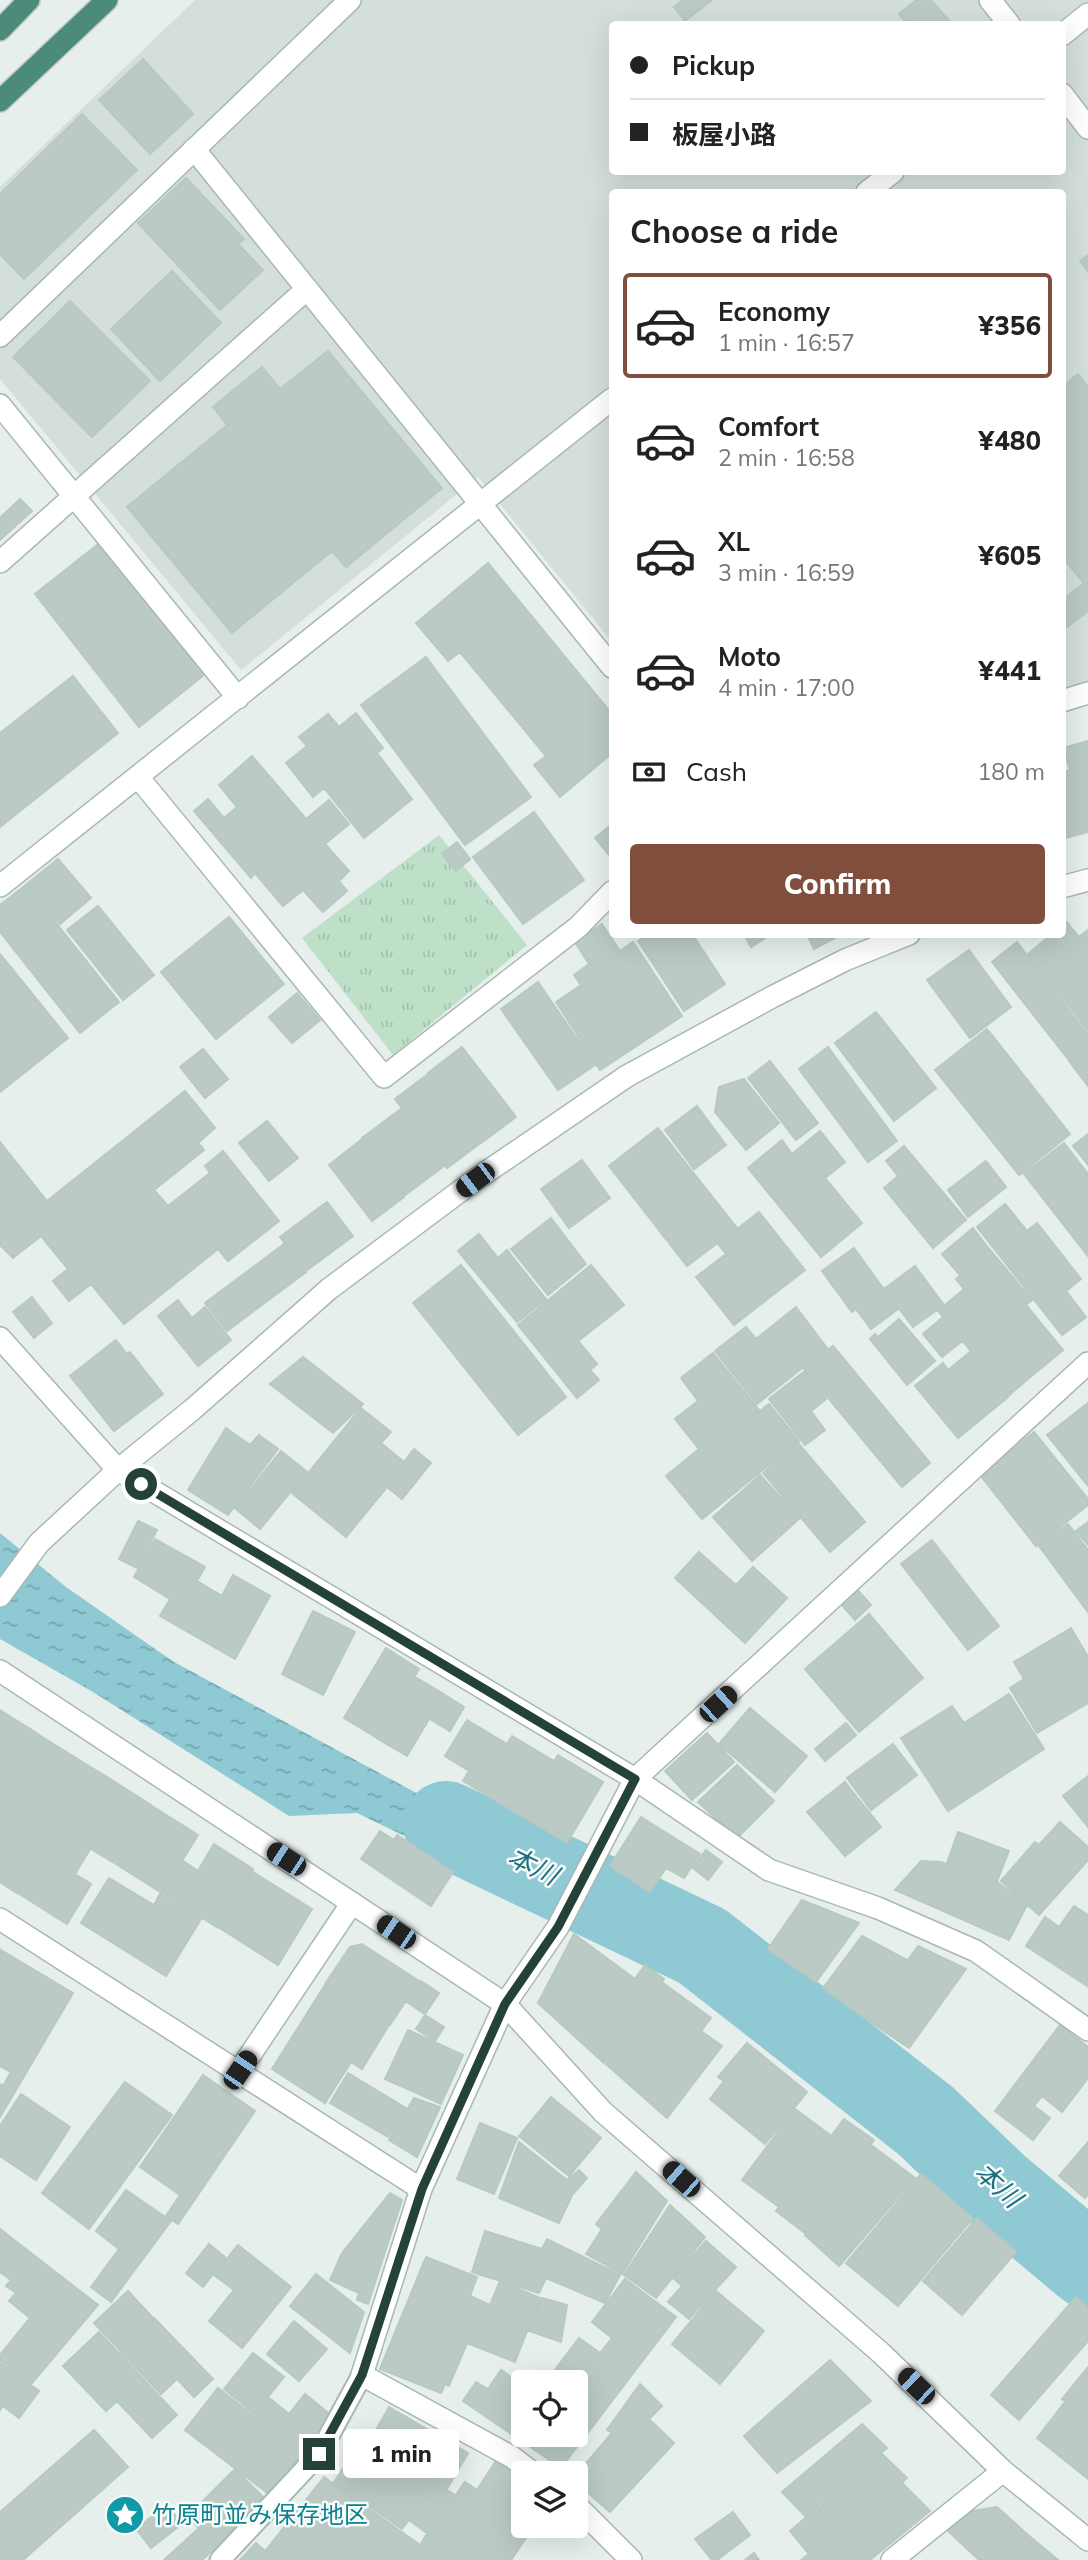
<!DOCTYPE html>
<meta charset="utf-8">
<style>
body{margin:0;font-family:Mulish,"Noto Sans JP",sans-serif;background:#f6f6f6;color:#222;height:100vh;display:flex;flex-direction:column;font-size:26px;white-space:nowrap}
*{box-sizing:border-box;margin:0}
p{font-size:23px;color:#767676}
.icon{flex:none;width:38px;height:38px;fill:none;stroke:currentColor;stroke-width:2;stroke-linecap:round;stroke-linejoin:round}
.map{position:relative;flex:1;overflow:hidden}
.panel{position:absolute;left:609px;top:189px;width:457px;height:749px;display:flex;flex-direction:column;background:#fff;border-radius:7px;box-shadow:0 7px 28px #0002}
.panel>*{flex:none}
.guide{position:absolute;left:609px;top:21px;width:457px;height:154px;border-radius:7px;box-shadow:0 7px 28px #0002;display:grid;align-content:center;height:154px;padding:0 21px;background:#fff}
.fabs{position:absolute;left:511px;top:2370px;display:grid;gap:14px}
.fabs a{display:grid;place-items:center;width:77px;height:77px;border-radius:7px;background:#fff;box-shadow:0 7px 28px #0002;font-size:35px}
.end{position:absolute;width:32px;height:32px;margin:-16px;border:9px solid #24423a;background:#fff;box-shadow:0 0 0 4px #fff}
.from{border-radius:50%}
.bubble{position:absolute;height:49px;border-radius:7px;background:#fff;box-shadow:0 7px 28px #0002;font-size:23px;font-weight:800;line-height:49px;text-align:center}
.car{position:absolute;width:21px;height:42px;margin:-21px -10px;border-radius:9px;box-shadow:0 0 5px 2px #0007;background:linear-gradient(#222 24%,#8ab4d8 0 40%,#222 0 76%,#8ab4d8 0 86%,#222 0)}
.guide b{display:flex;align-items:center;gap:24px;height:66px;font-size:26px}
.guide b+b{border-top:2px solid #e0e0e0}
.guide i{width:18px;height:18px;background:#222}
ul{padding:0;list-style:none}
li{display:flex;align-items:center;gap:21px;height:105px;margin:0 14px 10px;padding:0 7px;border:4px solid transparent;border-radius:7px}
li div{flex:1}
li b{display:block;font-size:26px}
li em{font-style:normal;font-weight:800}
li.active{border-color:#804e3d}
li>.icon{width:63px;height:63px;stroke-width:1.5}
h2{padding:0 21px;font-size:32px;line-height:84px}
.pay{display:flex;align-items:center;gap:18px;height:77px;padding:0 21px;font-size:26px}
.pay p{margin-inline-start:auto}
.button{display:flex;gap:14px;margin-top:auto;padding:14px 21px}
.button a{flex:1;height:80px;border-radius:7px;background:#804e3d;color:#fff;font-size:28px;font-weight:800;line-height:80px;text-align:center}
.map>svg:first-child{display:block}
.built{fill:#d4dfda;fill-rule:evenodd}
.grass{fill:url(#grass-tufts)}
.water{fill:url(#water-ripples)}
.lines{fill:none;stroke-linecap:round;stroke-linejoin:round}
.river{stroke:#8ec9d4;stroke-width:86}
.building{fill:#bbcac4;stroke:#b8c9c2;stroke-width:2}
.service-casing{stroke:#a8b8b2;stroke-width:23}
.minor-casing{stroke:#a8b8b2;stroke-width:24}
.tertiary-casing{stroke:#a8b8b2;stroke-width:24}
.trunk-casing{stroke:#c2cac8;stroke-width:24}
.service{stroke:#fff;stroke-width:19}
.minor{stroke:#fff;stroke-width:21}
.tertiary{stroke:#fff;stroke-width:21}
.trunk{stroke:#4c8a7c;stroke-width:21}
.route{stroke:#24423a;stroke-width:9}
.labels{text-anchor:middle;stroke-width:5;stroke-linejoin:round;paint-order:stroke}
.culture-label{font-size:24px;fill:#0d838f;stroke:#f7fbf9;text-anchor:start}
.water-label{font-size:26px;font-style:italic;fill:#1c6f80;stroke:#f7fbf9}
</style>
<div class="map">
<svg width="1088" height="2560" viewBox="0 0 1088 2560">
<defs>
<pattern id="grass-tufts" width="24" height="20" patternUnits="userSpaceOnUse" patternTransform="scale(1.75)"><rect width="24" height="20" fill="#bfe0c8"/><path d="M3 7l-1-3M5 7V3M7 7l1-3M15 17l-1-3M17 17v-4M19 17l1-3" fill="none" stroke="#a4c1ad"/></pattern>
<pattern id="water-ripples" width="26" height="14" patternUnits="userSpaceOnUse" patternTransform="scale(1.75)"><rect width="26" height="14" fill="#8ec9d4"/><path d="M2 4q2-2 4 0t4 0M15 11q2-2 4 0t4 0" fill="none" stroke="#74a5ad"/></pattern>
</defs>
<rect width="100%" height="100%" fill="#e6efeb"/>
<path class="built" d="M195 0H1088V683L1062 690V192H612V642L478 477 241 670 0 379V187ZM612 24H1062V172H612Z"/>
<path class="grass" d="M439 835 527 945 393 1055 302 938Z"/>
<path class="water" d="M0 1533 66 1587 174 1662 557 1869 539 1901 357 1813 289 1816 93 1692 0 1639Z"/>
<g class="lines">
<path class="river" d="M446 1824 702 1946 926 2121 996 2188 1088 2265"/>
</g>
<path class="building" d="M683 0H712L685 21 674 7Z
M916 0H931L952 24H908L899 14Z
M143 59 193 114 150 154 99 100Z
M82 114 137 170 24 279 0 254V194Z
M186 178 244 239 238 244 263 270 220 310 138 223Z
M1088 255V272L1080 261Z
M172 271 221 323 160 381 111 329Z
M70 301 150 381 92 437 13 357Z
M328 351 442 488 346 567 332 551 232 633 127 507 227 425 213 407 262 367 280 389Z
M1078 374 1088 387V611L1062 631V600L1084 583 1062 557V387Z
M20 499 32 511 0 540V518Z
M101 542 205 674 139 727 35 594Z
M488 563 612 714V753L560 797 534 765 546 756 460 652 448 661 416 623Z
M426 657 531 797 465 845 361 705Z
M73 676 118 733 0 827V733Z
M356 713 383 748 377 753 412 799 364 838 324 788 313 797 286 763 307 746 299 737 328 714 339 727Z
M1088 741V832L1062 839V772L1070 770 1063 748Z
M252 756 306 819 329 800 349 824 325 844 349 871 339 881 347 891 323 912 303 890 283 906 255 873 251 878 194 811 208 799 224 818 237 807 219 785Z
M534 812 584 880 523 924 473 857Z
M612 824V859L595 838Z
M457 842 470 859 456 871 442 854Z
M58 859 91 898 60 924 27 884Z
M26 885 119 1002 80 1033 0 932V905Z
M98 906 154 975 123 1000 67 930Z
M229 917 284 984 216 1039 161 972Z
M1067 922 1088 949V997L1072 1010 1028 954 1052 934H1062V926Z
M602 924 620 951 633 942 682 1016 600 1070 556 1002 581 985 574 975 589 964 575 942Z
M1088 930V946L1080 936Z
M648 934H692L725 984 684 1011 638 941Z
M744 934H772L751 947Z
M807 934H842L814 949Z
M1017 942 1088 1035V1045L1068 1059 992 962Z
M969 950 1011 1007 970 1038 927 980Z
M0 954 68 1038 0 1092Z
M538 982 595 1065 558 1090 501 1009Z
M297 993 320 1020 292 1043 269 1017Z
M1088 998V1031L1072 1010Z
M876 1012 936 1088 894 1121 835 1043Z
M987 1029 1070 1134 1019 1175 935 1070Z
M1088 1046V1086L1069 1061Z
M462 1047 516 1117 481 1143 428 1073Z
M828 1047 897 1141 868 1162 799 1069Z
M203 1049 228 1079 205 1098 180 1067Z
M770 1061 818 1123 796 1140 748 1078Z
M427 1075 479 1144 447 1168 395 1099Z
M744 1079 779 1123 746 1150 715 1112 719 1087Z
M185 1091 215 1128 198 1143 204 1150 154 1190 168 1206 210 1173 205 1166 223 1151 279 1221 228 1261 218 1249 124 1324 91 1284 69 1301 53 1281 68 1269 41 1236 13 1258 0 1245V1142L47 1201Z
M697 1106 726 1145 694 1169 665 1130Z
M401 1109 444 1166 405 1195 362 1138Z
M267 1121 298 1158 269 1181 239 1143Z
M658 1128 737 1228 687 1266 609 1166Z
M820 1131 845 1162 825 1178 862 1223 821 1257 748 1168 782 1140 792 1154Z
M1088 1134V1165L1073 1146Z
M361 1140 404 1197 372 1221 329 1165Z
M1064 1143 1088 1174V1256L1024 1174Z
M904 1146 966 1220 933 1248 884 1188 898 1176 886 1161Z
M582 1160 610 1198 569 1228 541 1189Z
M986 1161 1006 1187 968 1217 948 1190Z
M327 1202 353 1236 306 1271 280 1237Z
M1005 1204 1027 1231 1037 1223 1081 1279 1066 1291 1086 1317 1062 1335 977 1227Z
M759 1212 805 1270 734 1325 696 1277 726 1254 718 1244Z
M551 1218 586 1264 548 1295 511 1249Z
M973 1228 989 1249 959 1274 942 1254Z
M479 1234 498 1258 507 1250 546 1299 517 1322 458 1251Z
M284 1244 306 1272 227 1331 205 1303Z
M854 1248 898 1309 871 1329 856 1309 852 1312 822 1271Z
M990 1250 1032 1300 1026 1305 1063 1350 1034 1374 956 1279Z
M461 1265 566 1397 518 1435 413 1303Z
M591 1265 624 1305 578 1341 597 1364 590 1370 599 1380 577 1398 518 1325Z
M915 1266 944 1305 913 1327 884 1289Z
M963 1290 1034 1374 1008 1396 938 1311Z
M32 1297 52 1323 34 1338 13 1312Z
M178 1300 192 1318 205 1307 231 1340 198 1366 158 1316Z
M796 1307 827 1348 757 1404 715 1351 746 1327 756 1339Z
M942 1318 962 1341 942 1357 923 1334Z
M899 1319 935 1361 907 1385 870 1339 875 1334 878 1337Z
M116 1340 127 1354 130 1352 163 1394 114 1431 70 1376Z
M833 1346 930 1463 902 1487 804 1369Z
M970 1352 1008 1397 958 1438 915 1386 943 1363 948 1370Z
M713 1353 759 1410 731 1432 726 1427 699 1449 675 1419 698 1401 681 1378Z
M303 1357 363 1404 333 1433 270 1384Z
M805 1371 826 1399 811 1411 825 1430 805 1445 769 1399Z
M1088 1403V1486L1047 1435Z
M769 1404 799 1441 761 1471 731 1433Z
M361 1408 391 1432 381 1443 404 1462 414 1449 431 1463 402 1499 387 1487 346 1537 292 1493Z
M226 1428 250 1445 259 1435 278 1449 228 1515 188 1490Z
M725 1428 760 1472 702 1519 666 1476Z
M1034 1432 1088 1499V1505L1036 1546 980 1475Z
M798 1443 865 1522 830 1552 763 1473Z
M281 1451 307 1472 260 1529 235 1508Z
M760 1475 800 1518 752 1561 713 1517Z
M138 1521 157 1530 137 1568 119 1559Z
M1088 1522V1545L1076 1531Z
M1068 1524 1088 1550V1612L1039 1546Z
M155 1539 205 1567 197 1581 222 1596 233 1575 270 1596 235 1659 160 1616 170 1599 134 1577Z
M932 1540 999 1626 968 1650 901 1564Z
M699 1552 736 1585 753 1567 787 1598 745 1643 675 1578Z
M851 1583 871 1605 855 1620 835 1597Z
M313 1611 355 1632 323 1695 282 1674Z
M869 1614 923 1678 859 1732 805 1669Z
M1071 1628 1088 1657V1703L1037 1733 1010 1688 1024 1679 1014 1662Z
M386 1648 419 1669 377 1738 344 1718Z
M415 1677 444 1694 407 1756 378 1739Z
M1009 1694 1044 1749 948 1811 901 1738 952 1706 964 1723Z
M445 1695 464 1707 450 1731 430 1719Z
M750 1708 807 1756 775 1792 719 1744Z
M0 1710 38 1734 1 1793 0 1792Z
M467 1720 507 1744 512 1736 554 1761 558 1755 603 1782 567 1843 463 1781 469 1771 445 1756Z
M846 1723 856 1735 825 1761 815 1749Z
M707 1733 734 1762 692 1800 665 1771Z
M39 1735 97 1771 61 1830 2 1793Z
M893 1744 917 1775 871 1810 847 1778Z
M737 1765 774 1801 737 1838 698 1802Z
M99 1772 151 1805 114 1863 62 1831Z
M1088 1776V1827L1063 1796Z
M845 1782 881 1827 845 1856 807 1812Z
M0 1794 57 1830 17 1893 0 1882Z
M152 1806 198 1835 162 1893 116 1864Z
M641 1817 700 1854 684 1878 666 1868 650 1892 610 1866Z
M1060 1822 1088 1847V1860L1039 1915 1001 1881 1035 1842 1039 1845Z
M58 1830 90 1849 75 1874 91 1884 67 1924 18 1893Z
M380 1831 394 1840 397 1835 453 1872 431 1906 361 1859Z
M958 1832 1009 1851 997 1881 947 1863Z
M214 1844 253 1869 217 1927 163 1893 183 1861 198 1871Z
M706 1850 722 1862 708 1880 693 1868Z
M921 1861 941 1862 997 1882 1027 1905 1009 1940 895 1890Z
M253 1872 312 1909 278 1965 218 1927Z
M109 1878 154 1905 160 1894 201 1919 166 1976 81 1923Z
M802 1900 859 1923 816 1982 768 1949Z
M1074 1906 1088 1915 1087 1986 1026 1946 1045 1917 1059 1927Z
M574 1934 635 1979 645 1965 664 1979 604 2063 538 2003Z
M862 1936 907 1960 865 2018 823 1988Z
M362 1944 419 1981 390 2025 325 1984 350 1947Z
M918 1946 966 1969 909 2048 866 2019Z
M1 1950 73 1993 0 2117V2084L3 2086 11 2072 0 2066Z
M421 1981 439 1993 425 2014 407 2002Z
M663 1983 711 2018 701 2031 722 2046 667 2118 606 2064Z
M325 1985 389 2025 362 2069 351 2062 325 2103 272 2069Z
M425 2015 444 2027 435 2041 416 2029Z
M1060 2025 1088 2047V2078L1062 2112 1042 2096 1034 2106 1050 2118 1033 2140 995 2111Z
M408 2030 463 2055 441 2104 385 2079Z
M747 2043 807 2092 765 2144 710 2099 724 2081 718 2077Z
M348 2073 406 2108 388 2137 330 2103Z
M203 2075 255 2111 178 2224 166 2216 180 2195 140 2167Z
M125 2082 172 2115 89 2229 42 2193Z
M21 2094 70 2127 36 2180 0 2156V2126Z
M551 2097 601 2138 569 2176 519 2136Z
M414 2098 440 2107 417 2157 389 2140Z
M795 2109 830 2135 778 2206 742 2180Z
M844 2119 874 2140 805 2233 776 2211Z
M480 2123 517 2138 494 2194 457 2179Z
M519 2142 567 2180 579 2170 587 2178 572 2195 559 2223 499 2198Z
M1088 2142V2194L1085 2198 1059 2176Z
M871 2145 915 2178 839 2266 805 2235Z
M636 2172 667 2201 622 2274 586 2254 602 2229 596 2224Z
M921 2174 973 2218 898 2306 846 2263Z
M126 2190 171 2221 111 2302 91 2287 119 2249 96 2231Z
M390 2193 402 2200 368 2304 357 2300 359 2293 330 2280 342 2253Z
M670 2205 705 2237 656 2298 624 2275Z
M977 2218 1016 2252 962 2315 923 2281Z
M0 2229 98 2305 31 2384 0 2360V2355L30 2318 9 2301 16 2293 6 2286 11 2280 0 2272Z
M485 2231 542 2249 547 2239 620 2275 605 2303 546 2278 539 2293 472 2272Z
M706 2241 736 2267 689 2319 668 2302 682 2286 673 2278Z
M209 2244 226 2258 203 2287 186 2273Z
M238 2245 291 2287 242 2348 209 2321 234 2290 214 2275Z
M426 2257 477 2277 470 2296 490 2305 500 2281 540 2298 515 2362 467 2343 449 2386 445 2384 441 2393 380 2369Z
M316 2274 364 2312 350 2353 290 2306Z
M625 2279 676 2317 561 2468 463 2401 476 2382 488 2389 501 2370 523 2385V2434H576V2382H546L579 2338 600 2353 612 2338 592 2322Z
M128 2291 153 2318 120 2350 94 2323Z
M716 2291 764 2331 720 2384 672 2344Z
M1076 2297 1088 2308V2341L1019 2420 991 2395Z
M542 2298 567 2305 561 2342 529 2331Z
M154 2318 213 2379 194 2397 177 2379 161 2394 120 2351Z
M294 2321 327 2349 299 2381 267 2354Z
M99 2332 177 2415 152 2438 117 2401 106 2411 63 2366Z
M253 2353 284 2377 268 2397 289 2414 305 2394 333 2417 304 2453 224 2389Z
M830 2360 871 2401 777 2473 744 2436Z
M0 2363 39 2391 19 2418 3 2406 0 2410Z
M1088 2367V2420L1062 2399Z
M640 2384 662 2406 649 2419 674 2443 610 2512 576 2482V2475L612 2433 607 2430Z
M218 2388 302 2453 270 2495 185 2430Z
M1065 2402 1088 2421V2479L1037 2438Z
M389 2407 468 2453 447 2489 368 2444Z
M862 2424 887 2448 805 2516 782 2492Z
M94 2430 128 2467 23 2560H0V2512Z
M362 2440 455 2495 428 2534 409 2520 402 2529 334 2482Z
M882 2454 907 2478 843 2535 818 2508Z
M496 2461 523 2480V2525H535L511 2560H467L429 2534 465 2482 477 2490Z
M235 2469 264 2498 217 2546 187 2517Z
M324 2477 420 2545 427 2534 464 2560H278L266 2550Z
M903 2484 930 2511 870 2560H862L843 2536Z
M167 2505 182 2524 151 2548 136 2529Z
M997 2507 1027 2534 1004 2560H979L948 2531 972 2511Z
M817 2508 862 2560H801L809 2554 790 2531Z
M733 2512 750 2535 717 2560H712L695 2539Z
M198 2529 216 2547 202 2560H164Z
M1028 2535 1058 2560H1006Z
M256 2543 275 2560H240Z
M754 2553 759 2560H745Z"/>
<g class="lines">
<g class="service-casing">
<path id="service" d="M220 2560 319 2454 362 2375"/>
</g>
<g class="minor-casing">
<path id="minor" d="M194 149 612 667
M867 192 893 172
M0 336 350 0
M0 405 238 698
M0 562 307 289
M1062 701 1088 693
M138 777 384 1077 578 927 612 892
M0 886 612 399
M0 1338 118 1470 635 1779 769 1870 878 1908 976 1951 1088 2030
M0 1596 39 1543 118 1470
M0 1919 421 2189
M240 2070 352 1903
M533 2473 512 2457 362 2375 421 2189 505 2004 558 1927 635 1779 1088 1363
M576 2505 631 2560
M892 2560 1003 2471"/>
</g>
<g class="tertiary-casing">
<path id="tertiary" d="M990 0 1009 24
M1062 35 1088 14
M1062 94 1088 128
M1062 887 1088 880
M118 1470 193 1409 329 1289 475 1180 627 1076 772 997 845 960 909 934
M0 1671 505 2004 603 2112 881 2353 1003 2471 1088 2540"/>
</g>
<g class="trunk-casing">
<path id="trunk" d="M0 30 29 0
M0 101 107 0"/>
</g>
<use href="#service" class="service"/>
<use href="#minor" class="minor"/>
<use href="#tertiary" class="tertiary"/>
<use href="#trunk" class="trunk"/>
</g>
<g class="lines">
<path class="route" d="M141 1484 635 1779 558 1927 505 2004 422 2189 362 2375 319 2454"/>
</g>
<defs>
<g id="sight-disc" transform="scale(2.0125)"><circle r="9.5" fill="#0f9aa8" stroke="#f7fbf9"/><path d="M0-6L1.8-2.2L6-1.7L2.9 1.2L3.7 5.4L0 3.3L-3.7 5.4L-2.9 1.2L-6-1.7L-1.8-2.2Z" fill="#fff"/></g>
</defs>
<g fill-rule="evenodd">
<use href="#sight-disc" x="125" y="2515"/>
</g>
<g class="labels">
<g class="culture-label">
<text x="152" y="2523">竹原町並み保存地区</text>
</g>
<g class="water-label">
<text transform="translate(533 1866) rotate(26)" y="9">本川</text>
<text transform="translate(998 2185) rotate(42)" y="9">本川</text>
</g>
</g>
</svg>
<div class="fabs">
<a><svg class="icon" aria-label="locate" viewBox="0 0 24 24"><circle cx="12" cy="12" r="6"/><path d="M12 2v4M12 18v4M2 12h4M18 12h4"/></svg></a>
<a><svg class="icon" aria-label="layers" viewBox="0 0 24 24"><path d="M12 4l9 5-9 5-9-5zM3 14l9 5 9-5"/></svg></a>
</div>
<i class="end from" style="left:141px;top:1484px"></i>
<i class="end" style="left:319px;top:2454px"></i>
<div class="bubble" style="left:343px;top:2429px;width:116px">1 min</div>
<i class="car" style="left:475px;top:1180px;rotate:233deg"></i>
<i class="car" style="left:718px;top:1704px;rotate:48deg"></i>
<i class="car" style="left:286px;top:1859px;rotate:303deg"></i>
<i class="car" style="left:396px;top:1932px;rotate:304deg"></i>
<i class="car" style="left:240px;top:2070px;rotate:34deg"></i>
<i class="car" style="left:681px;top:2179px;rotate:311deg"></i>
<i class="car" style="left:916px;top:2386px;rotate:314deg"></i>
<div class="guide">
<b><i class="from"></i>Pickup</b>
<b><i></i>板屋小路</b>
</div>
<section class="panel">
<h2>Choose a ride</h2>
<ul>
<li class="active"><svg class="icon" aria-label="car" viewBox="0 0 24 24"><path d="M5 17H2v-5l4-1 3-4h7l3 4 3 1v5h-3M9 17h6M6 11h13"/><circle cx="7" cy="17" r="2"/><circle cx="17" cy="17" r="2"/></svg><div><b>Economy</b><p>1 min · 16:57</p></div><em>¥356</em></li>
<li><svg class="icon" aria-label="car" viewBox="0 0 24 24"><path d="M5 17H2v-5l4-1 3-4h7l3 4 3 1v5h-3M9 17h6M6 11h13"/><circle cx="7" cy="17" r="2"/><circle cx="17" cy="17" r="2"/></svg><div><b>Comfort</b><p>2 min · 16:58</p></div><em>¥480</em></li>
<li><svg class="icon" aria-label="car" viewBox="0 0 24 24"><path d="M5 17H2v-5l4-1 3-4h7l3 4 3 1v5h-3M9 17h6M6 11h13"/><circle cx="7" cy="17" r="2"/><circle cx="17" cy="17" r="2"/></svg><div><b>XL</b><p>3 min · 16:59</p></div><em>¥605</em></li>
<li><svg class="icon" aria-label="car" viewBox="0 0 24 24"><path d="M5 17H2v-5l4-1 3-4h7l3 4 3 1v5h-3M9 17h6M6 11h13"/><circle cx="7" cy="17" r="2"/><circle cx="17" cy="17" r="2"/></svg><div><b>Moto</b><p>4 min · 17:00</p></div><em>¥441</em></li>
</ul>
<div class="pay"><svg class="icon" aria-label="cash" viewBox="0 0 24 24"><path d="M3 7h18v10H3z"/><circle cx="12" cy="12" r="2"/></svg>Cash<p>180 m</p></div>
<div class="button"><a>Confirm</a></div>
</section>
</div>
